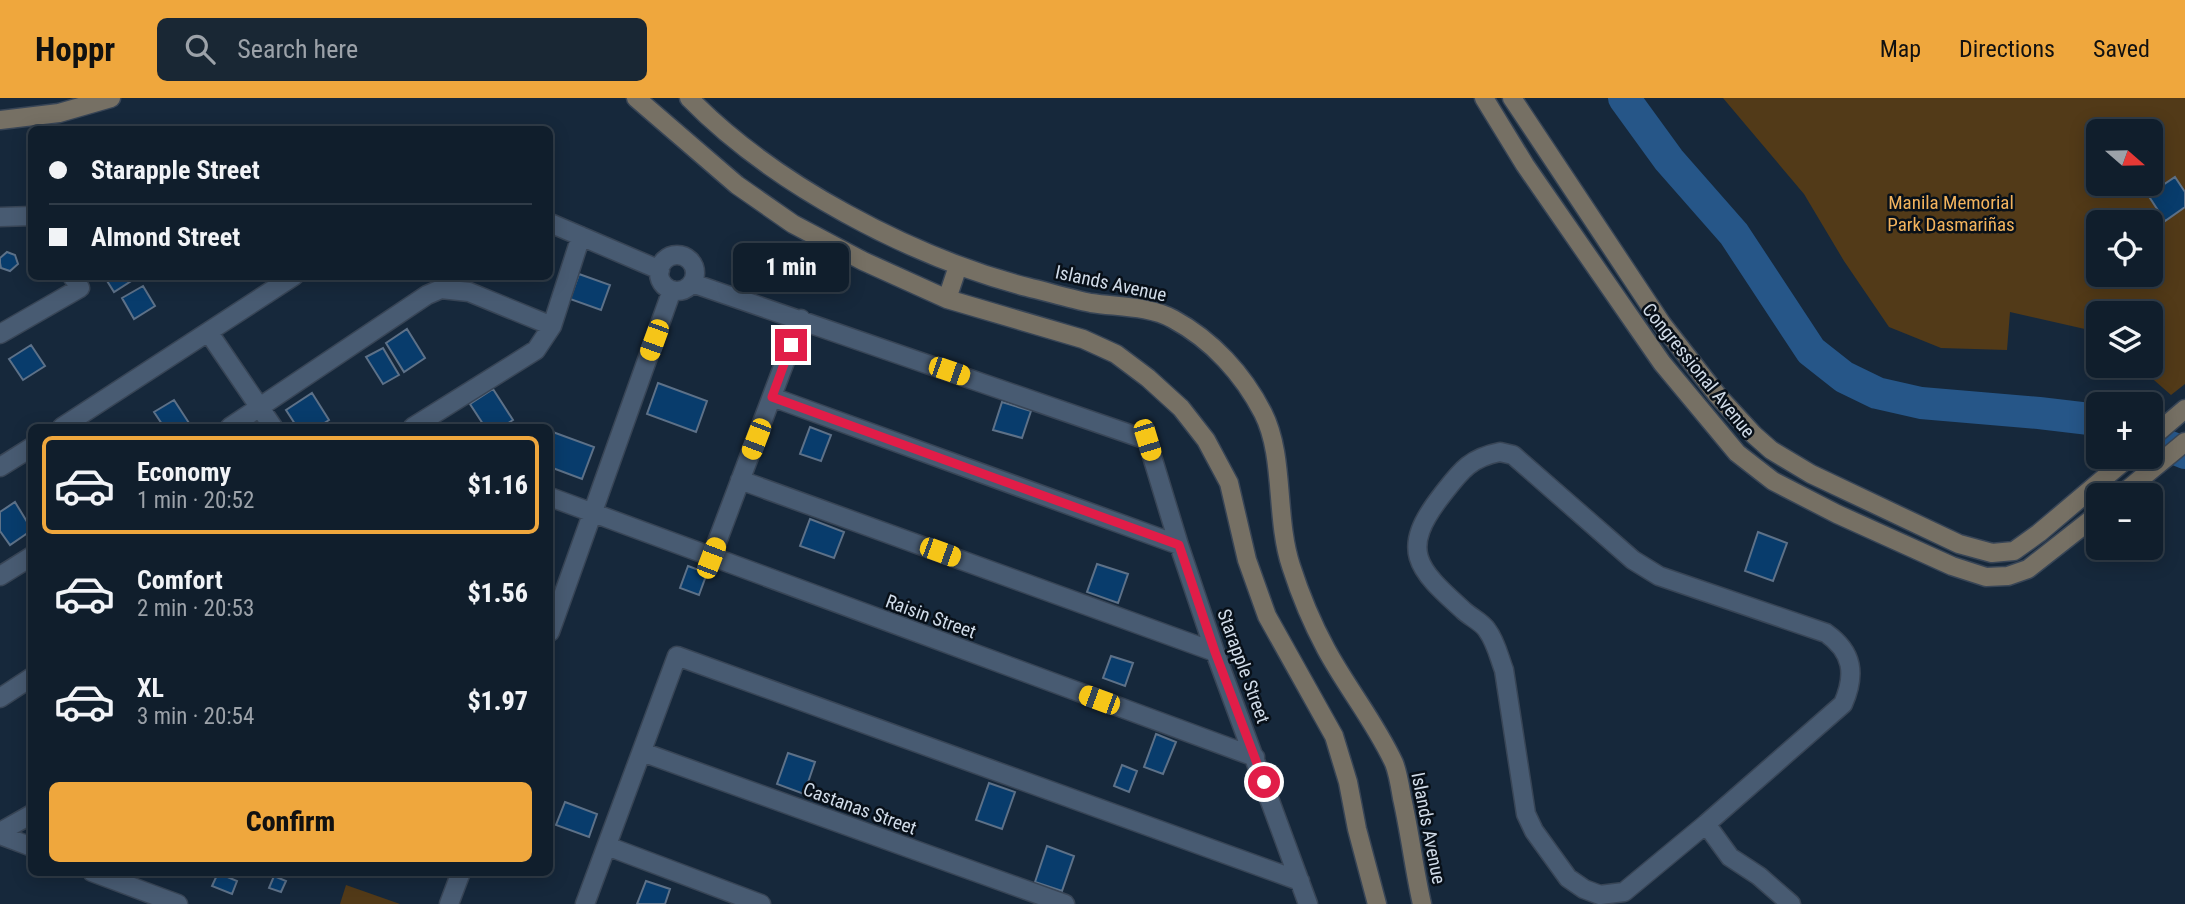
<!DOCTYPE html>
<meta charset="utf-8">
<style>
body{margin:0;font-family:"Roboto Condensed",sans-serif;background:#192734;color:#f1f3f6;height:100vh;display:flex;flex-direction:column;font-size:26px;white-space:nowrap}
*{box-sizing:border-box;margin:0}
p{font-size:23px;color:#9ca2a9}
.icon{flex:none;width:38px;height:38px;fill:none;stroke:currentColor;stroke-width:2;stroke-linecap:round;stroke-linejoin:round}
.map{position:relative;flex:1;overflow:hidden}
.panel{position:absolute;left:28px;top:326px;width:525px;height:452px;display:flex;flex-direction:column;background:#101e2c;border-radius:10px;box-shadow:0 4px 18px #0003,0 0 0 2px #303c48}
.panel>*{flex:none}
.guide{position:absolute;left:28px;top:28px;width:525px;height:154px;border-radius:10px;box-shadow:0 4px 18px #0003,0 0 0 2px #303c48;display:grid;align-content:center;height:154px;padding:0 21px;background:#101e2c}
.needle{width:46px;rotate:110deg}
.tools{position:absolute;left:2086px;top:21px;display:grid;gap:14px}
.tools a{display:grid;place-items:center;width:77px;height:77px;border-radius:10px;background:#101e2c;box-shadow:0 4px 18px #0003,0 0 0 2px #303c48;font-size:35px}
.end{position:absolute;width:32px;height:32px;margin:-16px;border:9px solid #e11d48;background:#fff;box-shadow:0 0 0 4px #fff}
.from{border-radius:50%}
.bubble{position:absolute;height:49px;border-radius:10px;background:#101e2c;box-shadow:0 4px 18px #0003,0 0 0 2px #303c48;font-size:23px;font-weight:800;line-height:49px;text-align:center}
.car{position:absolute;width:21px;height:42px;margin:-21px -10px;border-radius:9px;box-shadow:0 0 5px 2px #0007;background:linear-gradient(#f5c518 24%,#345 0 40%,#f5c518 0 76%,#345 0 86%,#f5c518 0)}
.guide b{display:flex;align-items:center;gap:24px;height:66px;font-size:26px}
.guide b+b{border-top:2px solid #303c48}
.guide i{width:18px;height:18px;background:#f1f3f6}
ul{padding:12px 0 0;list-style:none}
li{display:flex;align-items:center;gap:21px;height:98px;margin:0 14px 10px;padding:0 7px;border:4px solid transparent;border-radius:10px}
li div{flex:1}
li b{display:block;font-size:26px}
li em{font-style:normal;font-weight:800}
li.current{border-color:#efa73d}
li>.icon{width:63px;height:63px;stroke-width:1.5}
.primary-button{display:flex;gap:14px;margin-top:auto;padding:14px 21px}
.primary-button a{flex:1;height:80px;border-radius:10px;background:#efa73d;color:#111;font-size:28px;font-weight:800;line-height:80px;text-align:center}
header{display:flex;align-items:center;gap:42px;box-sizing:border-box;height:98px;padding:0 35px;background:#efa73d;color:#111}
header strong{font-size:33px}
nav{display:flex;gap:38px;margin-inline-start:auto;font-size:24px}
.search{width:490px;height:63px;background:#192734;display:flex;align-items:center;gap:18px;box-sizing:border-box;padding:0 24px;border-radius:10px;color:#9ca2a9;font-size:26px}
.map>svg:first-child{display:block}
.green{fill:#523a18;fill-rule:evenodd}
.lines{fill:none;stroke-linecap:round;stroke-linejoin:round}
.river{stroke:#265688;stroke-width:32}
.building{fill:#083c6c;stroke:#5d7188;stroke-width:2}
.street-casing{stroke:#384556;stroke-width:21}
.secondary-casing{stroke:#384556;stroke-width:21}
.street{stroke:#485b72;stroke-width:18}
.secondary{stroke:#767064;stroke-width:18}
.route{stroke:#e11d48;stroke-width:9}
.labels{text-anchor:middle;stroke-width:5;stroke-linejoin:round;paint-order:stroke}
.park-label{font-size:19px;fill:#f2b35d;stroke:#081019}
.street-label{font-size:19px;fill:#d1dce9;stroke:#081019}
</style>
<header>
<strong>Hoppr</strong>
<div class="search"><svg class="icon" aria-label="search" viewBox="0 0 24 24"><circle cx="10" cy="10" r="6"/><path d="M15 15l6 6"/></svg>Search here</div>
<nav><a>Map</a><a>Directions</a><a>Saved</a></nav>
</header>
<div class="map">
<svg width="2185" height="806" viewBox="0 0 2185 806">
<rect width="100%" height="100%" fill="#16283b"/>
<path class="green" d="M1723 0H2185V286L2171 297 2138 268H2151V215H2098V234L2010 214 2007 252 1941 250 1889 229 1844 163 1804 96ZM2098 33H2151V86H2098ZM2098 124H2151V177H2098Z
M346 787 400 806H340Z"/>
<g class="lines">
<path class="river" d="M1624 0 1669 62 1734 136 1811 253 1844 279 1877 295 1921 305 2039 315 2098 322
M2151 341 2185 355"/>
</g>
<path class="building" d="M2175 79 2185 94V109L2165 123 2148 97Z
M7 154 15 157 18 166 10 173 1 170 0 165V160Z
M579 176 610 187 601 212 570 201Z
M104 178H139L114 194Z
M143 188 155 208 134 221 122 200Z
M407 231 425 260 404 274 386 245Z
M31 247 45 268 23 282 9 261Z
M383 250 399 277 383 286 366 259Z
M658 285 707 303 696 334 647 316Z
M493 291 513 322 502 329H485L470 306Z
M312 295 329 322 318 329H297L286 312Z
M174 302 189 325 184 329H164L154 314Z
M1002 304 1031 313 1022 340 993 332Z
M810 329 831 337 821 363 800 356Z
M550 333 594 349 582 381 550 369Z
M15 404 32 432 10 447 0 433V414Z
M810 421 844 434 834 460 800 448Z
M1758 434 1787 445 1773 483 1745 473Z
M1097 466 1128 476 1118 505 1087 494Z
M688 468 707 475 699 497 680 490Z
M1111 558 1133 565 1125 588 1103 580Z
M1156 636 1176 644 1163 676 1144 669Z
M788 655 815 664 804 696 777 686Z
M1122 667 1137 673 1129 694 1114 688Z
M989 685 1015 694 1002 731 976 722Z
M565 704 597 716 589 739 556 727Z
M1047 748 1074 758 1062 793 1035 784Z
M218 775 237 783 232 796 212 788Z
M274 778 286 783 281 794 269 790Z
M646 783 670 791 665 806H637Z"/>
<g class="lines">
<g class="street-casing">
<path id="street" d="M0 119 32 118
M550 125 660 172
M659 175a18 18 0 1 1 36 0a18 18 0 1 1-36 0Z
M692 185 1147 342 1179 447 1215 554 1308 806
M209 235 273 329
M0 236 80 190 72 178
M772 299 1179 447
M62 329 294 178
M230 329 427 197 441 191 469 194 552 228
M413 329 536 252 552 228 581 138
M1500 354 1513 357 1633 462 1659 478 1826 535C1853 554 1856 576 1843 606L1706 726 1624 794 1600 797 1584 791 1568 780 1534 733 1526 716 1504 572C1499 559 1496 544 1487 532 1482 524 1470 519 1463 512 1416 470 1399 452 1442 397 1460 374 1469 360 1500 354Z
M0 369 32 349
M740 382 1215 554
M550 399 1255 659
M711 460 801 221
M0 478 32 458
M550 534 672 192
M0 600 32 579
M642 654 1065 806
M1706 726 1730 759 1759 778 1791 806
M0 734 32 716
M0 737 32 749
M607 748 761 806
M92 774 178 806
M449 806 461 774
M585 806 677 558 1300 783"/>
</g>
<g class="secondary-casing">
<path id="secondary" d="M636 0 737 87 793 126 863 163 947 201 1083 241 1116 256 1148 280 1181 310 1206 342 1229 385 1247 462 1267 518 1334 638 1348 684 1357 731 1377 806
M689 0C773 86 911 159 1027 189 1048 194 1070 201 1091 205 1117 209 1150 208 1173 221 1212 242 1243 276 1263 315 1285 358 1275 420 1291 468 1300 496 1312 525 1326 551 1347 590 1375 624 1394 665 1398 675 1400 688 1402 700 1410 735 1414 771 1422 806
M1484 0 1525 67 1662 265 1737 355 1773 383 1837 416 1952 468 1986 479 2008 478 2028 471 2098 416
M1512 0 1662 226 1718 298 1754 337 1771 352 1811 376 1959 446 1992 455 2014 453 2039 435 2129 359
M0 22 59 15 111 0
M947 201 958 168
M2151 340 2185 311
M2121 397 2185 344"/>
</g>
<use href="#street" class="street"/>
<use href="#secondary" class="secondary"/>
</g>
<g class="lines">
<path class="route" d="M791 247 772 299 1179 447 1215 554 1264 684"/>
</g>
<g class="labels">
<g class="park-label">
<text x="1951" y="111">Manila Memorial<tspan x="1951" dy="22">Park Dasmariñas</tspan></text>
</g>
<g class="street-label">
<text transform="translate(1111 185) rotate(12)" y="7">Islands Avenue</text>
<text transform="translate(1699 272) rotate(51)" y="7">Congressional Avenue</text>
<text transform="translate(931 518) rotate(20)" y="7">Raisin Street</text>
<text transform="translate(1244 568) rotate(70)" y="7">Starapple Street</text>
<text transform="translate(860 710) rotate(20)" y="7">Castanas Street</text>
<text transform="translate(1429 730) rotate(79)" y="7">Islands Avenue</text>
</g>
</g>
</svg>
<div class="tools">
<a><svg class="needle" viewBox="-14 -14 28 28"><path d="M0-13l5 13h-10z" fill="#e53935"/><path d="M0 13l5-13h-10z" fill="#9ca2a9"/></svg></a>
<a><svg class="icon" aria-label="locate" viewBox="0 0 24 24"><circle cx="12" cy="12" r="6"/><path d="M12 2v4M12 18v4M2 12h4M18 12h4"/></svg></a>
<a><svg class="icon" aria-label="layers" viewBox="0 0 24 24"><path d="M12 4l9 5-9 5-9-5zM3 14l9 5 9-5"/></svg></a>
<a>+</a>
<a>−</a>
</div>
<i class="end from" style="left:1264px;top:684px"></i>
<i class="end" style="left:791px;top:247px"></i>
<div class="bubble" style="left:733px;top:145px;width:116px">1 min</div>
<i class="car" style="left:654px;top:242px;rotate:200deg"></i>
<i class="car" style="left:949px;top:273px;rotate:109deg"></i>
<i class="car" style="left:756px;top:341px;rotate:201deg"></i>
<i class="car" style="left:1147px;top:342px;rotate:163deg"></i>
<i class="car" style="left:940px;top:454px;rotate:110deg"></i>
<i class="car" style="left:711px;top:460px;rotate:21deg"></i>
<i class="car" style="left:1099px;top:602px;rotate:290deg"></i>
<div class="guide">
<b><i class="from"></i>Starapple Street</b>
<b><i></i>Almond Street</b>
</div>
<section class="panel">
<ul>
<li class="current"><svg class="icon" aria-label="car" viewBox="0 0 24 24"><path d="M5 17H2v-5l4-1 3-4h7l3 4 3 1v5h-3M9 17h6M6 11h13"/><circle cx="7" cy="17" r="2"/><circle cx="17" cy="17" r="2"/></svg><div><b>Economy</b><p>1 min · 20:52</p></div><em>$1.16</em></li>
<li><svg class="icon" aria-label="car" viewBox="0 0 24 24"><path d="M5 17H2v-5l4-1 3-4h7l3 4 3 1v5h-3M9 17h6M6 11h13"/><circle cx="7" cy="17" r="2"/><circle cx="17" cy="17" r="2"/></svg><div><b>Comfort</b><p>2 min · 20:53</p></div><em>$1.56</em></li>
<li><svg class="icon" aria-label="car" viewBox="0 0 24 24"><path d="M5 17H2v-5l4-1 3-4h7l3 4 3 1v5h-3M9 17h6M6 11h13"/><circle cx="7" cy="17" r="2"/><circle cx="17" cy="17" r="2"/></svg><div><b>XL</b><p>3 min · 20:54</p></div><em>$1.97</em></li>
</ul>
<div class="primary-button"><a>Confirm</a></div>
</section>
</div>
